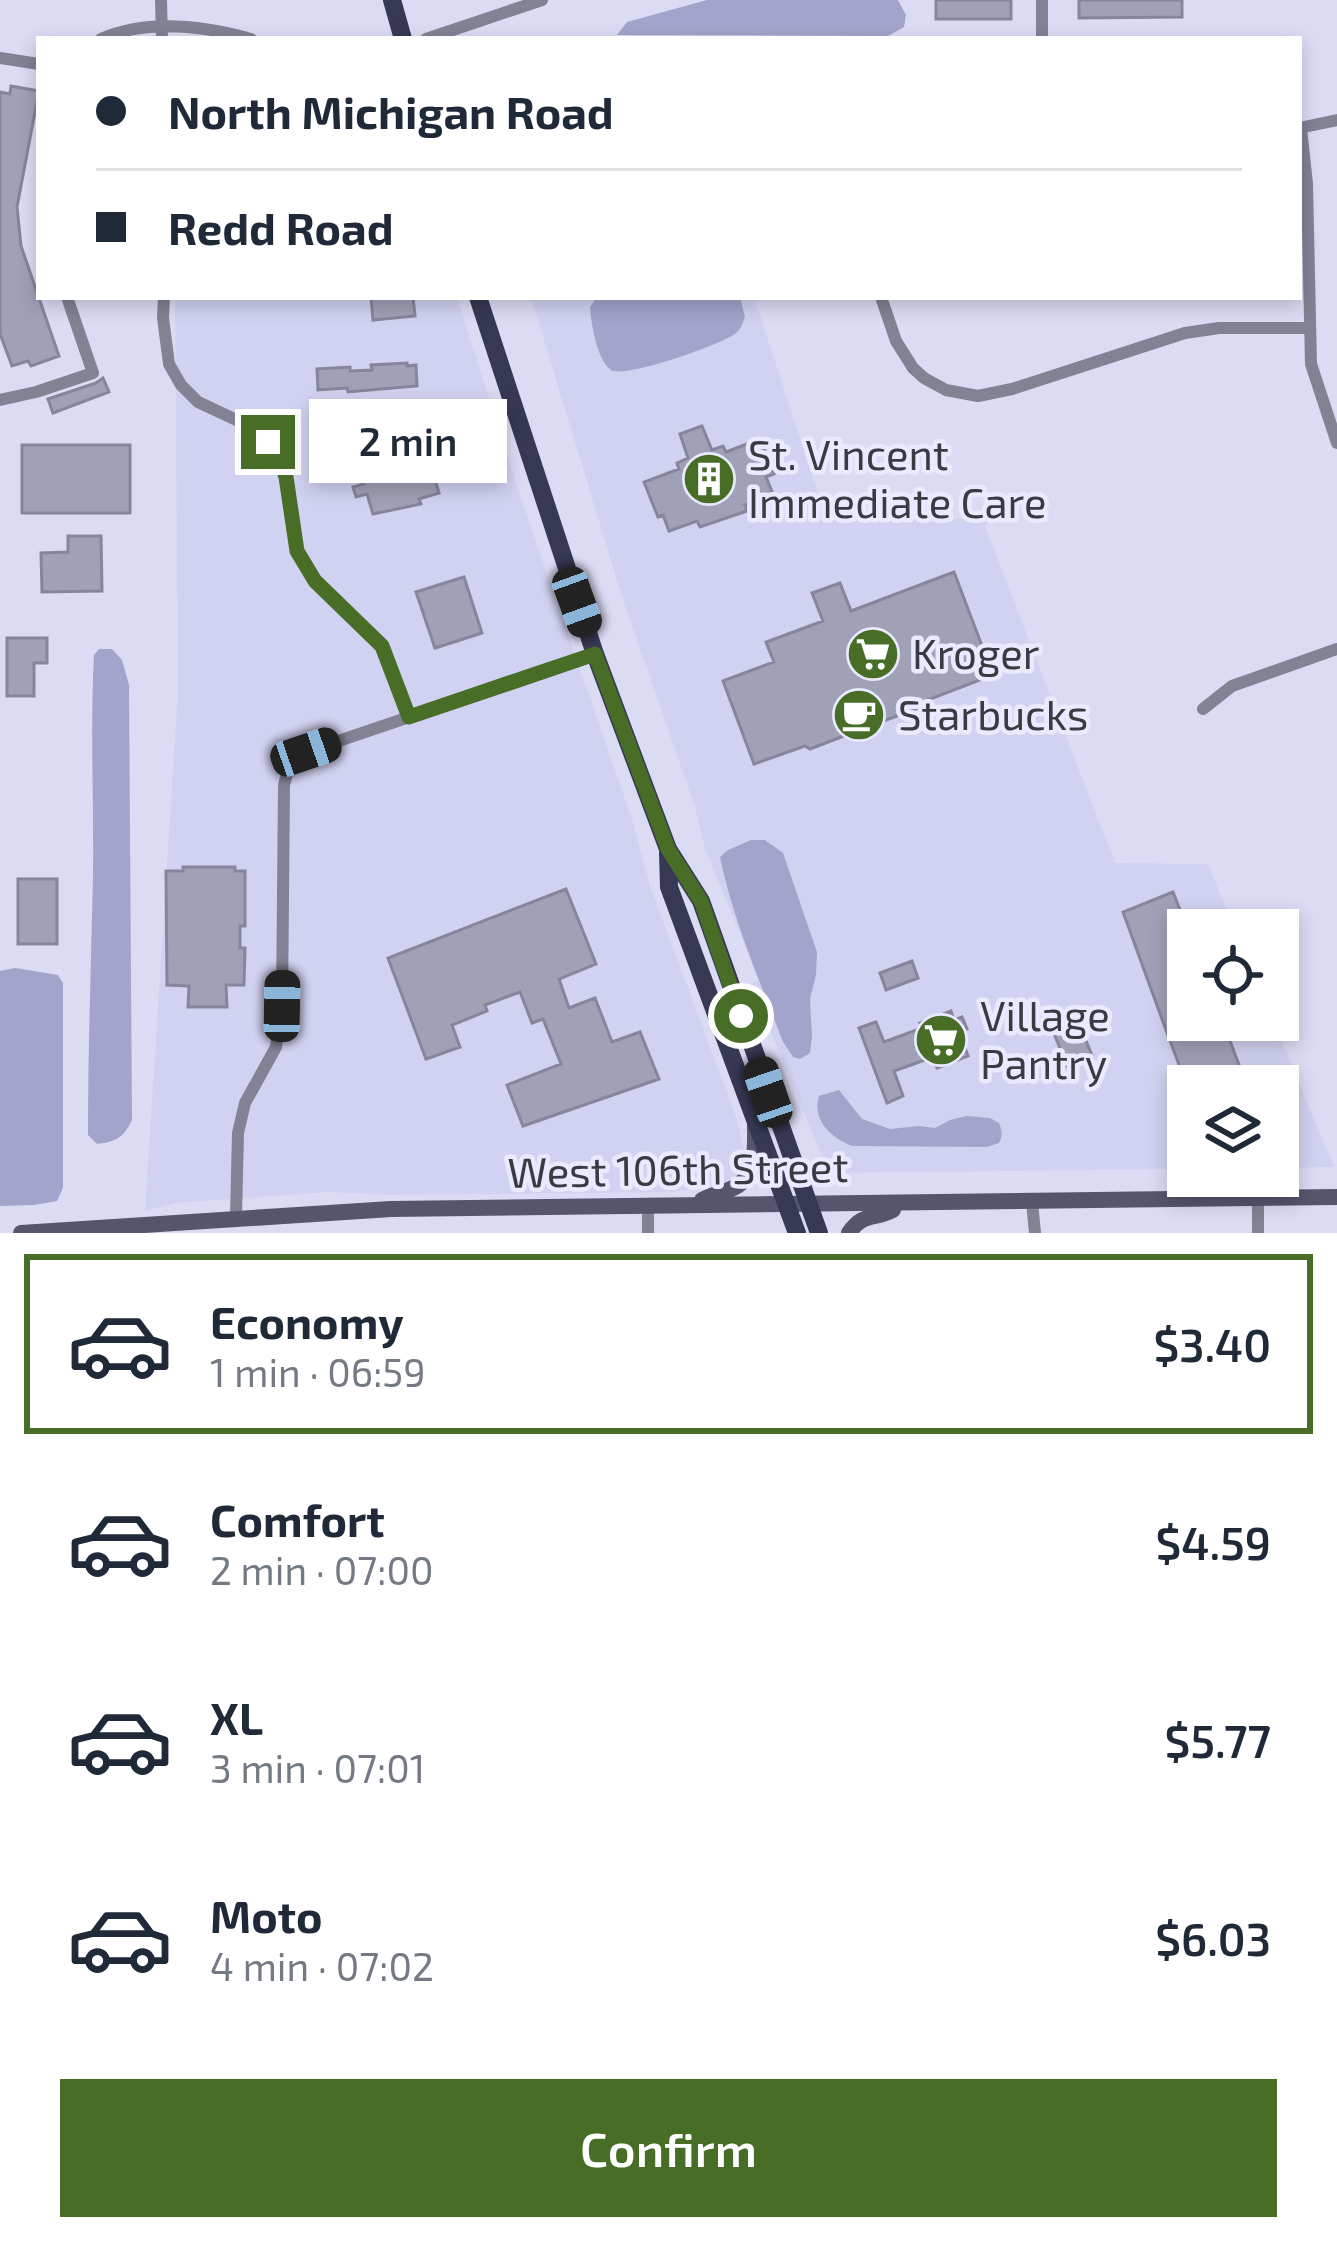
<!DOCTYPE html>
<meta charset="utf-8">
<style>
body{margin:0;font-family:"Exo 2",sans-serif;background:#f2f2f3;color:#1f2937;height:100vh;display:flex;flex-direction:column;font-size:45px;white-space:nowrap}
*{box-sizing:border-box;margin:0}
p{font-size:39px;color:#747a83}
.icon{flex:none;width:66px;height:66px;fill:none;stroke:currentColor;stroke-width:2;stroke-linecap:round;stroke-linejoin:round}
.map{position:relative;height:1233px;overflow:hidden}
.panel{display:flex;flex-direction:column;background:#fff;flex:1}
.panel>*{flex:none}
.top-card{position:absolute;left:36px;top:36px;width:1266px;height:264px;border-radius:0px;box-shadow:0 6px 18px #0003;display:grid;align-content:center;height:264px;padding:0 60px;background:#fff}
.buttons{position:absolute;left:1167px;top:909px;display:grid;gap:24px}
.buttons a{display:grid;place-items:center;width:132px;height:132px;border-radius:0px;background:#fff;box-shadow:0 6px 18px #0003;font-size:60px}
.end{position:absolute;width:54px;height:54px;margin:-27px;border:15px solid #486d27;background:#fff;box-shadow:0 0 0 6px #fff}
.from{border-radius:50%}
.bubble{position:absolute;height:84px;border-radius:0px;background:#fff;box-shadow:0 6px 18px #0003;font-size:39px;font-weight:600;line-height:84px;text-align:center}
.car{position:absolute;width:36px;height:72px;margin:-36px -18px;border-radius:15px;box-shadow:0 0 9px 3px #0007;background:linear-gradient(#222 24%,#8ab4d8 0 40%,#222 0 76%,#8ab4d8 0 86%,#222 0)}
.top-card b{display:flex;align-items:center;gap:42px;height:114px;font-size:45px}
.top-card b+b{border-top:3px solid #e0e1e3}
.top-card i{width:30px;height:30px;background:#1f2937}
ul{padding:21px 0 0;list-style:none}
li{display:flex;align-items:center;gap:36px;height:180px;margin:0 24px 18px;padding:0 36px;border:6px solid transparent;border-radius:0px}
li div{flex:1}
li b{display:block;font-size:45px}
li em{font-style:normal;font-weight:600}
li.current{border-color:#486d27}
li>.icon{width:108px;height:108px;stroke-width:1.5}
.button{display:flex;gap:24px;margin-top:auto;padding:24px 60px}
.button a{flex:1;height:138px;border-radius:0px;background:#486d27;color:#fff;font-size:48px;font-weight:600;line-height:138px;text-align:center}
.map>svg:first-child{display:block}
.built{fill:#d1d2f1}
.water{fill:#a2a4cb}
.building{fill:#a0a1b7;stroke:#85869b;stroke-width:3}
.lines{fill:none;stroke-linecap:round;stroke-linejoin:round}
.street{stroke:#818293;stroke-width:12}
.secondary{stroke:#55566e;stroke-width:16}
.primary{stroke:#373854;stroke-width:18}
.route{stroke:#486d27;stroke-width:15}
.labels{text-anchor:middle;stroke-width:9;stroke-linejoin:round;paint-order:stroke}
.poi-label{font-size:42px;fill:#3a3a43;stroke:#e9eafd;text-anchor:start}
.street-label{font-size:42px;fill:#3a3a43;stroke:#e9eafd}
</style>
<div class="map">
<svg width="1337" height="1233" viewBox="0 0 1337 1233">
<rect width="100%" height="100%" fill="#dbdcf4"/>
<path class="built" d="M175 297H457L522 501 632 819 650 886 735 1114 745 1153 744 1163 735 1178 724 1184 673 1192 387 1195 330 1192 175 1203 145 1211 178 691Z
M531 297H754L827 520 990 519 985 526 1115 863 1208 864 1235 930H1188V1020H1273L1334 1167 1278 1168V1086H1188V1169L840 1173 825 1163 751 984 759 980 705 849 695 807 622 597Z"/>
<path class="water" d="M707 0H898L906 15 904 27 888 36 617 35 627 22Z
M597 297H740L745 317C742 324 742 328 736 333 723 344 624 379 611 370 597 360 591 323 590 307Z
M99 649H112L122 660 129 685 132 1120C124 1137 116 1142 97 1144L88 1135C88 1049 91 963 93 876 94 802 90 728 94 655Z
M751 840H765L783 853 817 952 816 975 810 999 812 1036 810 1053 800 1059 793 1057 783 1042C760 982 733 920 720 857L728 850Z
M15 968 58 975 63 983V1188L57 1201 34 1205 0 1206V971Z
M839 1090 862 1119 890 1129 919 1126 935 1128 950 1120 967 1116 990 1118 999 1123C1002 1131 1003 1135 999 1143L987 1147 852 1146C830 1137 812 1120 819 1096Z"/>
<path class="building" d="M936 0H1011V19H936Z
M1079 0H1182V17L1079 18Z
M11 86 39 91 17 207 21 246 59 356 31 366 28 361 12 366 0 334V92L10 94Z
M371 297H413L415 316 373 320Z
M407 363V366L416 365 417 386 348 392 347 388 318 390 317 369 350 367V371L372 370 371 365Z
M103 378 109 392 53 413 48 399 96 383Z
M702 426 712 450 723 446 726 452 760 439 774 474 766 477 773 494 745 505 747 511 700 527 697 521 669 531 663 515 658 517 644 482 679 469 677 463 688 458 680 434Z
M425 444 439 493 419 499 421 504 373 514 367 494 356 497 353 487 364 484 358 464 381 457 380 452 399 447 400 451Z
M22 445H130V513H22Z
M68 536H101L102 591 42 592 41 553 68 552Z
M954 572 993 675 917 704 918 708 828 742 810 749 805 746 754 764 723 681 774 662 766 642 823 621 812 593 840 583 851 611Z
M464 577 482 633 435 648 416 592Z
M7 638H47V663H34V696H7Z
M183 867H235V871H245V926H240V948H245L244 985H226L227 1007H188L189 986 167 985 166 871H183Z
M18 879H57V944H18Z
M566 889 596 964 559 979 569 1008 595 998 612 1042 640 1032 659 1079 523 1126 507 1085 561 1064 543 1019 532 1023 520 992 485 1005 487 1011 452 1025 460 1047 426 1059 388 958Z
M1173 892 1188 930V1020H1235L1238 1028 1227 1033 1247 1086H1187L1166 1030 1123 912Z
M912 961 918 978 886 990 880 973Z
M951 1011 954 1020 962 1017 967 1029 959 1032 968 1056 937 1068 933 1057 894 1071 903 1096 887 1103 859 1028 876 1022 884 1042 922 1028 920 1023Z
M1078 1021 1093 1058 1068 1068 1053 1031Z"/>
<g class="lines">
<path class="street" d="M161 0 162 39
M1042 0V39
M101 39C147 19 204 26 251 39
M426 39 542 0
M0 58 39 64
M1299 128 1337 120
M1301 128 1307 184 1311 364 1337 443
M164 297 163 318 169 364 181 385 198 402 256 429 279 458 285 477 297 551 315 581 382 645 409 717
M881 297 896 341 913 368 924 378 946 390 978 396 1012 389 1185 333 1219 328H1309
M0 400 36 392 93 373 67 297
M1203 709 1232 686 1337 649
M1032 1202 1035 1233
M648 1205V1233
M236 1217 238 1133 245 1103 276 1047 282 1006 284 785 290 763 306 752 595 654
M1258 1233V1198"/>
<path class="secondary" d="M702 1200C711 1195 721 1193 731 1189 758 1178 755 1149 755 1125
M21 1233 391 1209 1337 1197
M849 1233C863 1212 874 1220 893 1210"/>
<path class="primary" d="M392 0 403 39
M478 297 595 654 668 849 701 901 819 1233
M668 853 669 887 797 1233"/>
</g>
<g class="lines">
<path class="route" d="M268 442 279 458 286 477 297 551 315 581 382 646 409 717 595 654 668 849 701 901 741 1016"/>
</g>
<defs>
<g id="building-disc" transform="scale(2.7)"><circle r="9.5" fill="#486d27" stroke="#e9eafd"/><path d="M-4-6H4V6H1V3H-1V6H-4ZM-2.5-4.3h1.7v1.8h-1.7ZM.8-4.3h1.7v1.8H.8ZM-2.5-1h1.7V.8h-1.7ZM.8-1h1.7V.8H.8Z" fill="#fff"/></g>
<g id="supermarket-disc" transform="scale(2.7)"><circle r="9.5" fill="#486d27" stroke="#e9eafd"/><path d="M-6-5.5h2.5l.6 2H6L4.5 2H-2.5L-4.4-4H-6ZM-1.5 3.2a1.3 1.3 0 1 0 .1 0ZM3 3.2a1.3 1.3 0 1 0 .1 0Z" fill="#fff"/></g>
<g id="cafe-disc" transform="scale(2.7)"><circle r="9.5" fill="#486d27" stroke="#e9eafd"/><path d="M-5.5-4.5H6V0H3Q3 3.5 0 3.5H-2.5Q-5.5 3.5-5.5 0ZM3-3.2v2h1.7v-2ZM-6 4.5H4V6H-6Z" fill="#fff"/></g>
</defs>
<g fill-rule="evenodd">
<use href="#building-disc" x="709" y="479"/>
<use href="#supermarket-disc" x="873" y="654"/>
<use href="#cafe-disc" x="859" y="715"/>
<use href="#supermarket-disc" x="941" y="1040"/>
</g>
<g class="labels">
<g class="poi-label">
<text x="748" y="470">St. Vincent<tspan x="748" dy="48">Immediate Care</tspan></text>
<text x="912" y="669">Kroger</text>
<text x="898" y="730">Starbucks</text>
<text x="980" y="1031">Village<tspan x="980" dy="48">Pantry</tspan></text>
</g>
<g class="street-label">
<text transform="translate(678 1170) rotate(-1)" y="15">West 106th Street</text>
</g>
</g>
</svg>
<div class="buttons">
<a><svg class="icon" aria-label="locate" viewBox="0 0 24 24"><circle cx="12" cy="12" r="6"/><path d="M12 2v4M12 18v4M2 12h4M18 12h4"/></svg></a>
<a><svg class="icon" aria-label="layers" viewBox="0 0 24 24"><path d="M12 4l9 5-9 5-9-5zM3 14l9 5 9-5"/></svg></a>
</div>
<i class="end from" style="left:741px;top:1016px"></i>
<i class="end" style="left:268px;top:442px"></i>
<div class="bubble" style="left:309px;top:399px;width:198px">2 min</div>
<i class="car" style="left:577px;top:602px;rotate:160deg"></i>
<i class="car" style="left:306px;top:752px;rotate:71deg"></i>
<i class="car" style="left:282px;top:1006px;rotate:1deg"></i>
<i class="car" style="left:768px;top:1092px;rotate:341deg"></i>
<div class="top-card">
<b><i class="from"></i>North Michigan Road</b>
<b><i></i>Redd Road</b>
</div>
</div>
<section class="panel">
<ul>
<li class="current"><svg class="icon" aria-label="car" viewBox="0 0 24 24"><path d="M5 17H2v-5l4-1 3-4h7l3 4 3 1v5h-3M9 17h6M6 11h13"/><circle cx="7" cy="17" r="2"/><circle cx="17" cy="17" r="2"/></svg><div><b>Economy</b><p>1 min · 06:59</p></div><em>$3.40</em></li>
<li><svg class="icon" aria-label="car" viewBox="0 0 24 24"><path d="M5 17H2v-5l4-1 3-4h7l3 4 3 1v5h-3M9 17h6M6 11h13"/><circle cx="7" cy="17" r="2"/><circle cx="17" cy="17" r="2"/></svg><div><b>Comfort</b><p>2 min · 07:00</p></div><em>$4.59</em></li>
<li><svg class="icon" aria-label="car" viewBox="0 0 24 24"><path d="M5 17H2v-5l4-1 3-4h7l3 4 3 1v5h-3M9 17h6M6 11h13"/><circle cx="7" cy="17" r="2"/><circle cx="17" cy="17" r="2"/></svg><div><b>XL</b><p>3 min · 07:01</p></div><em>$5.77</em></li>
<li><svg class="icon" aria-label="car" viewBox="0 0 24 24"><path d="M5 17H2v-5l4-1 3-4h7l3 4 3 1v5h-3M9 17h6M6 11h13"/><circle cx="7" cy="17" r="2"/><circle cx="17" cy="17" r="2"/></svg><div><b>Moto</b><p>4 min · 07:02</p></div><em>$6.03</em></li>
</ul>
<div class="button"><a>Confirm</a></div>
</section>
